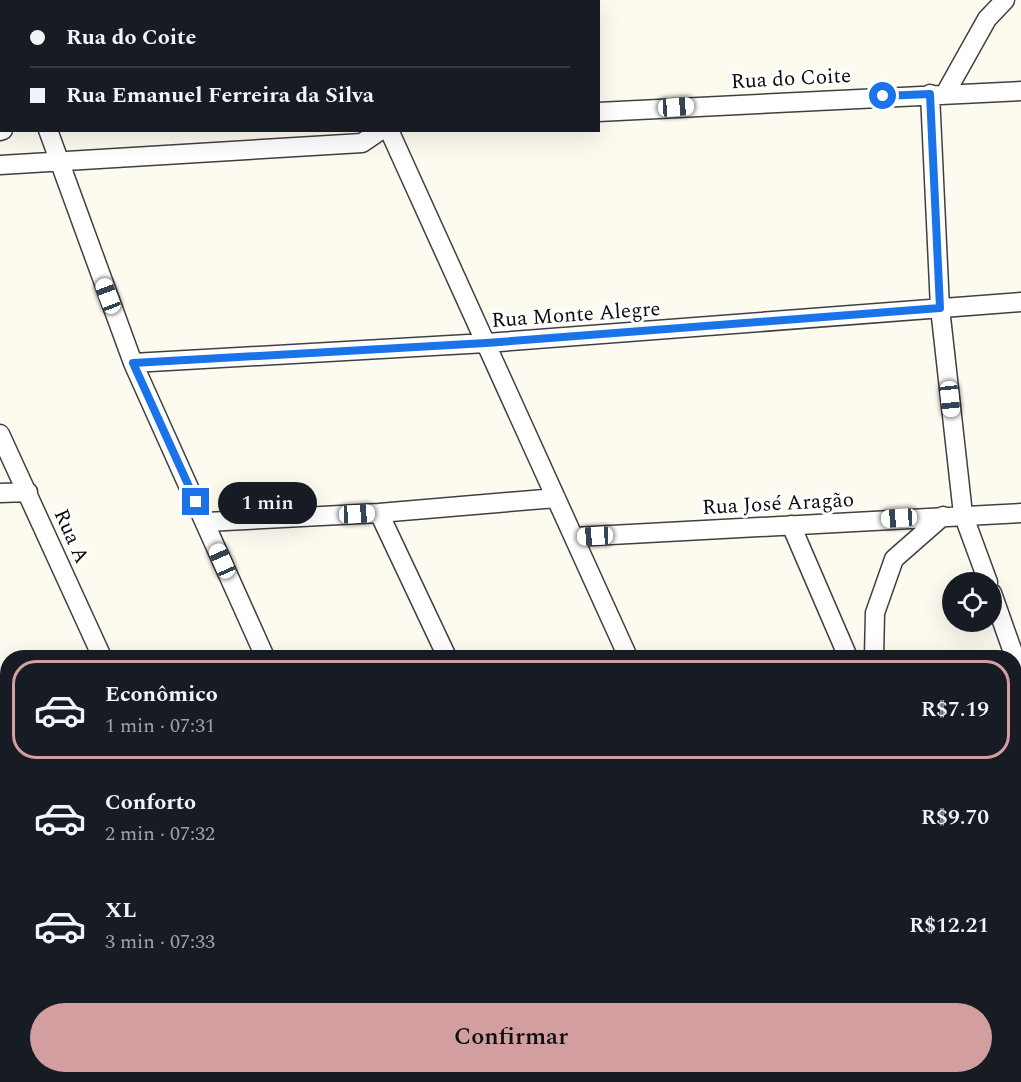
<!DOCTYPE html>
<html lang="pt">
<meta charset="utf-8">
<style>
body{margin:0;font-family:Spectral,serif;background:#20242c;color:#f1f3f6;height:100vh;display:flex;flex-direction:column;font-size:22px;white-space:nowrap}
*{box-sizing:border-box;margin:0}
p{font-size:20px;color:#9ea1a6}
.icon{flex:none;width:33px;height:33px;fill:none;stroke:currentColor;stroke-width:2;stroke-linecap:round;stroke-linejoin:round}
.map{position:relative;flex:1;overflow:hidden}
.side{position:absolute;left:0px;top:650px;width:1022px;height:434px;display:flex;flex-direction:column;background:#171b24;border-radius:24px 24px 0 0;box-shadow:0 6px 24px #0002}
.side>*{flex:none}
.hud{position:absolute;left:0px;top:0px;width:600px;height:132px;box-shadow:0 6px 24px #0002;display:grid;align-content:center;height:132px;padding:0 30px;background:#171b24}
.tools{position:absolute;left:942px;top:572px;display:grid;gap:12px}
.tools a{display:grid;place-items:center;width:60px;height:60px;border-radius:50%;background:#171b24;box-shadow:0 6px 24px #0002;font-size:30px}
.end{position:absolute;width:27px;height:27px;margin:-14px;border:8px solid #1a73e8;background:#fff;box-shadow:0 0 0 3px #fff}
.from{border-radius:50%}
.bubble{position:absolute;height:42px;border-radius:21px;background:#171b24;box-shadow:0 6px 24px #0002;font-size:20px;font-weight:600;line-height:42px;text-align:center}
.car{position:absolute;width:18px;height:36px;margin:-18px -9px;border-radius:8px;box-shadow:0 0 4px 2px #0007;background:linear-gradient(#fff 24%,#345 0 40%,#fff 0 76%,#345 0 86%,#fff 0)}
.hud b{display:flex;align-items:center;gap:21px;height:57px;font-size:22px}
.hud b+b{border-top:2px solid #363941}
.hud i{width:15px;height:15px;background:#f1f3f6}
ul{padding:10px 0 0;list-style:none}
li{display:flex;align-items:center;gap:18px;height:99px;margin:0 12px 9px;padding:0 18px;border:3px solid transparent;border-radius:24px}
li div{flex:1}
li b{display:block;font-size:22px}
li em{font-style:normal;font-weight:600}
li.current{border-color:#d29ea0}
li>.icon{width:54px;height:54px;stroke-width:1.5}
.button{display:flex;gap:12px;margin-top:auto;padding:12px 30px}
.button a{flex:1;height:69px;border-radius:36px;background:#d29ea0;color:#111;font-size:24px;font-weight:600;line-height:69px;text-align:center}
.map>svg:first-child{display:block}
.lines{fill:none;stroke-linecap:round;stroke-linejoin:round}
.minor-casing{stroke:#404040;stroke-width:21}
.minor{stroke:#fff;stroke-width:18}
.route{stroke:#1a73e8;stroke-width:8}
.labels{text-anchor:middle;stroke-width:6;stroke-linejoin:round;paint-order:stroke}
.street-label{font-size:21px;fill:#0d0d0d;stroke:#fff}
</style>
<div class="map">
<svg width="1021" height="1082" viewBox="0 0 1021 1082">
<rect width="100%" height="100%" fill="#fdfbf0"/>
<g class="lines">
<g class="minor-casing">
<path id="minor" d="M409 2V0
M930 94 940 308 963 514 988 582
M945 94 987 19 1005 0
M598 112 1021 91
M48 130 133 363 265 657
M389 130 628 657
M0 131 3 130
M0 165 362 143 381 130
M133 363 486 343 1021 302
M0 434 102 657
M0 493 28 492
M379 513 447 657
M206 522 379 513 556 498
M791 525 848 657
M574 537 1021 513
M992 593 1021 675
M874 657 875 613 894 559 943 516
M0 789 8 796
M1014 883 1021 887
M1014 954 1021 921
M0 991 8 997
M1014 1034 1020 1047
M96 1076 104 1082
M448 1076 451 1082
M815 1076 818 1082
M67 1082 72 1076
M226 1082 231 1076
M608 1082 622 1076
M991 1082 997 1076"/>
</g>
<use href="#minor" class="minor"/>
</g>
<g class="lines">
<path class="route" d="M196 502 133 363 486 343 940 308 930 94 883 96"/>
</g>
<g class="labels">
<g class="street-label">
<text transform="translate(791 78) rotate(-3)" y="7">Rua do Coite</text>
<text transform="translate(576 314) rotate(-4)" y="7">Rua Monte Alegre</text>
<text transform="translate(778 503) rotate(-3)" y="7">Rua José Aragão</text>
<text transform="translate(72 536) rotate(66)" y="7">Rua A</text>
</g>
</g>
</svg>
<div class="tools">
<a><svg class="icon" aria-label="locate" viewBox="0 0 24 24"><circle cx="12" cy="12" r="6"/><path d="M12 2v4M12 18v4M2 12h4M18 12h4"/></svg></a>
</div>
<i class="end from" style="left:883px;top:96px"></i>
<i class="end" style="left:196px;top:502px"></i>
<div class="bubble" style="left:218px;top:482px;width:99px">1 min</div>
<i class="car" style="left:676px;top:107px;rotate:86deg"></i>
<i class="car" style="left:108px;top:296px;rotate:339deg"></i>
<i class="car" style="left:950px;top:399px;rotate:174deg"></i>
<i class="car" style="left:357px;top:514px;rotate:87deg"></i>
<i class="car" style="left:899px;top:518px;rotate:266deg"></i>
<i class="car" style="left:595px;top:536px;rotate:267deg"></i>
<i class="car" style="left:222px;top:561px;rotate:336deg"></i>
<div class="hud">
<b><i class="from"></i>Rua do Coite</b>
<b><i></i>Rua Emanuel Ferreira da Silva</b>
</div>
<section class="side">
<ul>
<li class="current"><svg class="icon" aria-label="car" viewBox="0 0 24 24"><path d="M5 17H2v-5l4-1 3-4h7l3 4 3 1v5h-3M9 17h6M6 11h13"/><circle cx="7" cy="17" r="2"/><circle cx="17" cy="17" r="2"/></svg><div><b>Econômico</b><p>1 min · 07:31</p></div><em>R$7.19</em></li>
<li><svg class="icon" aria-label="car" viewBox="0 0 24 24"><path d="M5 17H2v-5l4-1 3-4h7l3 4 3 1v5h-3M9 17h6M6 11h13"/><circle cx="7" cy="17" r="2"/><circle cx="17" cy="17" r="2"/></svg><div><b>Conforto</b><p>2 min · 07:32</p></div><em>R$9.70</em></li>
<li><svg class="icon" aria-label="car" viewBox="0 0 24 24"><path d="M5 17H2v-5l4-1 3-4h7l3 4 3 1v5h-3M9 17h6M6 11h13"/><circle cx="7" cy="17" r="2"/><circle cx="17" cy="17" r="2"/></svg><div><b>XL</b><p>3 min · 07:33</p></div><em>R$12.21</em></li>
</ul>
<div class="button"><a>Confirmar</a></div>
</section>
</div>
